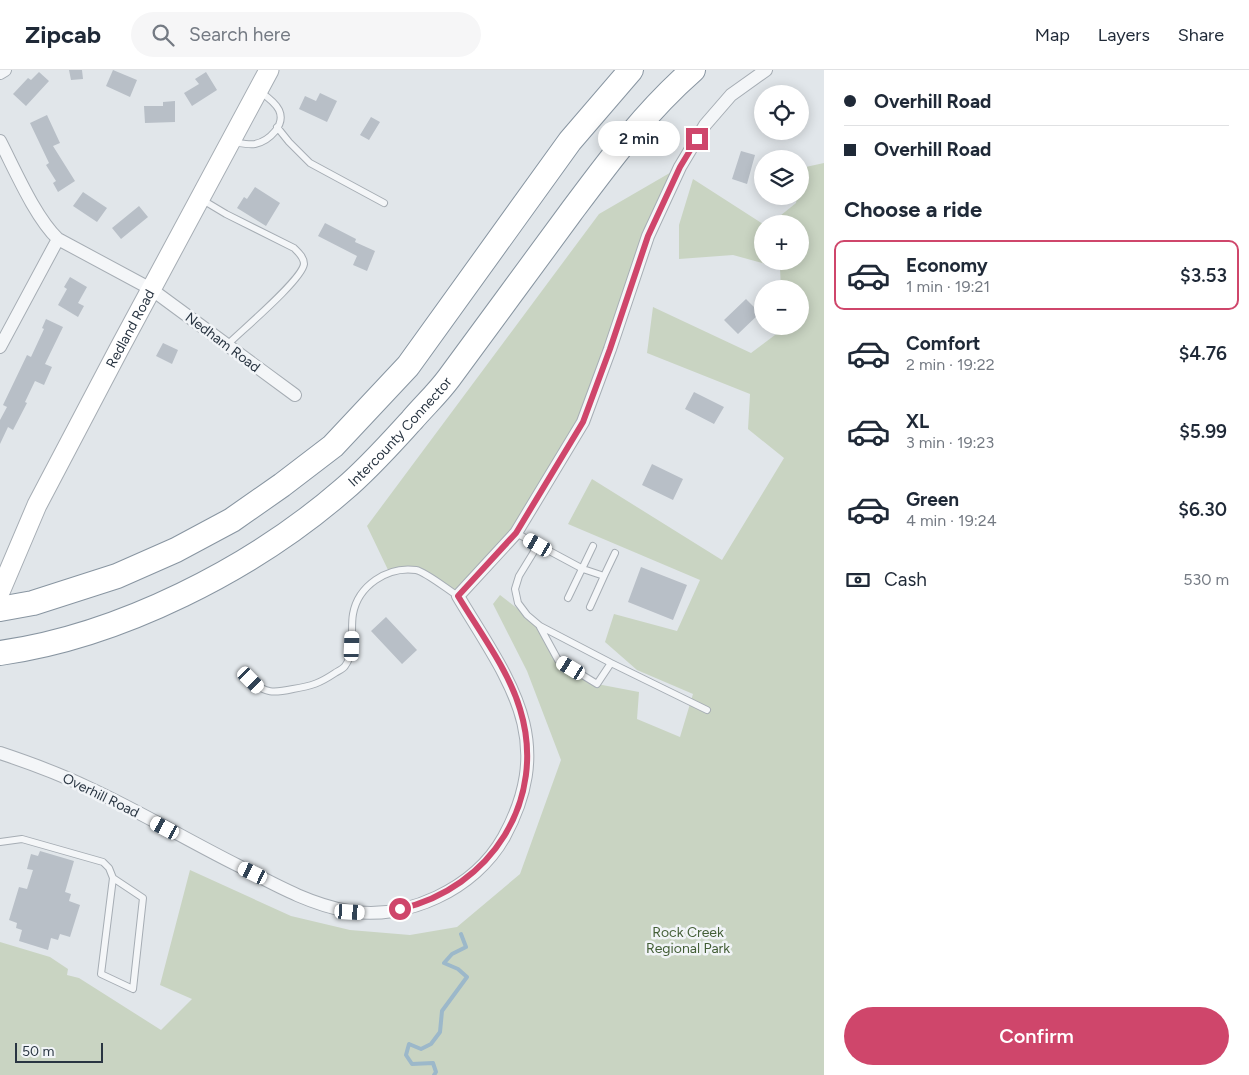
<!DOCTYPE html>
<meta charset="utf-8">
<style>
body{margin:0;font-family:Figtree,sans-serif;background:#f6f6f7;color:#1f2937;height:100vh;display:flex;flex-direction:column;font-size:19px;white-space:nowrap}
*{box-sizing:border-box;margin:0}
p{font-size:16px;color:#747a83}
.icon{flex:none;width:28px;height:28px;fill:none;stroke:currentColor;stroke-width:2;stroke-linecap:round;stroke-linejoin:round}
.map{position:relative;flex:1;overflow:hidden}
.panel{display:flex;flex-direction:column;background:#fff;width:425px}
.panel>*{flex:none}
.banner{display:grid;align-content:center;height:110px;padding:0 20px;background:#fff}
.controls{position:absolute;left:754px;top:15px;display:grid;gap:10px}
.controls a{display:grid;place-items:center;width:55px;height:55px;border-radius:50%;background:#fff;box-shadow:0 2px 12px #0003;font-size:25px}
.scale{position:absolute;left:15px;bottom:12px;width:88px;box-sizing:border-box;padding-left:5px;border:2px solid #293542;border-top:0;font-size:14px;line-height:18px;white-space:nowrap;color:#293542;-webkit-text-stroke:4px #f1f4f7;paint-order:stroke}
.end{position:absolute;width:22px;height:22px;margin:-11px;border:6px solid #cf466b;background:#fff;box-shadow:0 0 0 2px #fff}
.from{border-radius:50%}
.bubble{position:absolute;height:35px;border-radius:18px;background:#fff;box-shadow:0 2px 12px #0003;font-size:16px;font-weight:600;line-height:35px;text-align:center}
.car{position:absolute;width:15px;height:30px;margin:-15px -8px;border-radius:6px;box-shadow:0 0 4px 1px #0007;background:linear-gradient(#fff 24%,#345 0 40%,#fff 0 76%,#345 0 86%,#fff 0)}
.banner b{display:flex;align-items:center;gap:18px;height:48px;font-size:19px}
.banner b+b{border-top:1px solid #e0e1e3}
.banner i{width:12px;height:12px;background:#1f2937}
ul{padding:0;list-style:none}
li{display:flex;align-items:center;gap:15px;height:70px;margin:0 10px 8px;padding:0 10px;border:2px solid transparent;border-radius:10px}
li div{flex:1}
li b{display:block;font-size:19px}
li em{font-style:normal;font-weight:600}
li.active{border-color:#cf466b}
li>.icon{width:45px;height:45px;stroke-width:1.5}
h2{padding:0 20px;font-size:22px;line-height:60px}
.pay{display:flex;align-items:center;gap:12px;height:55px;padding:0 20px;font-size:19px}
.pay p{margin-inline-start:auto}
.cta{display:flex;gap:10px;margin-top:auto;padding:10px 20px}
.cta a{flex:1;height:58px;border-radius:30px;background:#cf466b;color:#fff;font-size:20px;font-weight:600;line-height:58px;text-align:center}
header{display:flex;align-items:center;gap:30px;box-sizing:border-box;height:70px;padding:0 25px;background:#fff;border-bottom:1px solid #e0e1e3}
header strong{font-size:24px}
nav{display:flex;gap:28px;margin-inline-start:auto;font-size:18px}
.search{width:350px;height:45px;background:#f6f6f7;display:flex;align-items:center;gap:12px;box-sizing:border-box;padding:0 18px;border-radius:28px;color:#747a83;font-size:19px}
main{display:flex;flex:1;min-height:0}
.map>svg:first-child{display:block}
.green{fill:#c9d4c2}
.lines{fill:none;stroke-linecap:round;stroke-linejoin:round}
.stream{stroke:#9cb8ca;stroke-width:4}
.building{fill:#b8bfc7}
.service-casing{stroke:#a6adb4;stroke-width:8}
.minor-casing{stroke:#a6adb4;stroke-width:14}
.secondary-casing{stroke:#a6adb4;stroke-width:21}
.motorway-casing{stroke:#8895a1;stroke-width:26}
.service{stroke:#f4f6f8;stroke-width:6}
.minor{stroke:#f4f6f8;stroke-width:12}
.secondary{stroke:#fff;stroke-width:19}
.motorway{stroke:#fff;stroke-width:24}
.route{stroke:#cf466b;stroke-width:6}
.labels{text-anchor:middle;stroke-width:5;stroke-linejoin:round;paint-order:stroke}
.street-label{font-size:14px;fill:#293542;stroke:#f1f4f7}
.park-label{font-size:14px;fill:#435e36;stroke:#f1f4f7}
</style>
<header>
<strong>Zipcab</strong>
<div class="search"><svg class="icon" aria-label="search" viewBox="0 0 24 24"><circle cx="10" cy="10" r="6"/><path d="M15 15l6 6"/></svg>Search here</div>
<nav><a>Map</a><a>Layers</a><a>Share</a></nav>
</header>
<main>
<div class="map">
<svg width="824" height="1005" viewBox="0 0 824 1005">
<rect width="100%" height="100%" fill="#e1e6ea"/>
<path class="green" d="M824 93V1005H0V872L50 887 68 899 67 905 79 908 161 960 192 929 160 915 190 800 291 846 350 860 410 865 457 857 520 804 561 690 527 601 493 534 500 525 540 556 558 590 597 614 639 622 637 649 680 667 693 624 637 600 605 572 614 544 677 561 700 510 568 454 592 409 722 490 784 388 748 359 750 324 647 283 653 237 751 283 783 259V256H800V219H781L780 198 733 185 679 189V155L693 109 763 154 762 191H800V154H770L796 133 797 126H800L801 98Z
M680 97 583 352 516 463 458 526 417 500 389 502 367 456 599 144Z"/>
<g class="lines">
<path class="stream" d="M434 1005 436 1002 433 993 412 994 406 985 409 974 421 979 431 974 440 962 442 941 467 907 458 899 444 893 452 884 466 877 461 864"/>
</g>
<path class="building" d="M69 0H82L83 9 71 10Z
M113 0 137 10 130 27 106 16Z
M39 2 49 11 26 36 13 24 28 8 31 10Z
M206 2 217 20 192 36 184 23 199 14 195 9Z
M320 23 337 31 327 52 299 39 305 26 316 31Z
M175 31V52L145 53 144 36H163V32Z
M47 45 60 73 53 76 75 111 58 122 53 113 56 111 46 95 49 93 30 53Z
M371 47 380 52 369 70 360 65Z
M741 81 755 85 747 114 732 109Z
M255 117 280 133 266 156 237 138 244 127 247 129Z
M83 122 107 138 97 152 73 136Z
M139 136 148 147 121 169 112 158Z
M325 153 356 169 355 172 375 181 367 201 353 195 357 186 318 166Z
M70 207 87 217 78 233 84 236 78 247 58 235 67 219 64 217Z
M746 229 760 243 738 264 724 250Z
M46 249 63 257 45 294 52 297 44 315 35 311 25 332 27 333 13 360 8 357 0 374V350L7 337 3 335 27 285 31 287 44 259 42 258Z
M163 273 178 280 172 294 156 286Z
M694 322 724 337 714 354 685 339Z
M652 394 683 409 673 430 642 415Z
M641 497 687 515 673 550 628 532Z
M386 547 417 580 402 594 371 561Z
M40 781 74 791 65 822 71 824 69 831 80 835 70 867 60 864 58 870 51 868 48 880 19 871 22 860 16 858 17 853 9 850 19 817 27 819 33 800 27 799 31 784 38 786Z"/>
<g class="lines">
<g class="service-casing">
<path id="service" d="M277 57 289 72 310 93 384 133
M232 72C240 73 248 75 255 74 269 71 286 55 279 40 275 32 266 26 259 21
M201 129 226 144 294 178C298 182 304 187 304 194 302 210 241 261 227 275
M516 463 583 499 604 506 615 483
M538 475 519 506 515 519 518 533 527 545 540 556 611 593 707 640
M568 528 593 476
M590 537 604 506
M540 557 558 590 597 614 611 593
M251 610C265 624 274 623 293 619 312 616 320 613 335 603 338 601 343 599 345 596 356 581 350 560 353 544 358 516 387 496 416 500 426 502 448 520 458 526
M0 772 22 769 103 792 109 798 113 808 101 904 133 919 143 828 113 808"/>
</g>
<g class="minor-casing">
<path id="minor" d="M0 3 5 0
M0 71C15 100 35 147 58 169L151 219 295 325
M0 277 58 169
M0 683C30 693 60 704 89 718 139 741 187 770 237 795 272 813 308 834 348 841 406 851 475 819 504 767 558 668 508 610 458 526L516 463 583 352 610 279 648 166 680 97 705 55 731 25 766 0"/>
</g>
<g class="secondary-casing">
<g id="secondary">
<path id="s1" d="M0 522 37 435 119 279 269 0"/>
</g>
</g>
<g class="motorway-casing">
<g id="motorway">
<path d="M0 539 33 533 117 506 176 480 232 450 282 415 333 376 408 296 570 71 631 0"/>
<path id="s2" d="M0 583C120 566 252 499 343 420 368 399 390 374 412 350 424 336 438 323 449 308 490 253 530 197 571 142 609 91 645 42 693 0"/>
</g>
</g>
<use href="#service" class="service"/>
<use href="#minor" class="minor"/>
<use href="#secondary" class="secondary"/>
<use href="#motorway" class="motorway"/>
</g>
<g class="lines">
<path class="route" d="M400 839C491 818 548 730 520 639 509 601 479 561 458 526L516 463 583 352 610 279 648 166 680 97 697 69"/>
</g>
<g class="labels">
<g class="street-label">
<text dy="5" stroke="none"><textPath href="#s1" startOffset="294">Redland Road</textPath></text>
<text transform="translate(223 272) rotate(37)" y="5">Nedham Road</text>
<text dy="5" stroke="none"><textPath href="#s2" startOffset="466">Intercounty Connector</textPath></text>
<text transform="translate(101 725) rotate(26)" y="5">Overhill Road</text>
</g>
<g class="park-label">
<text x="688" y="867">Rock Creek<tspan x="688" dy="16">Regional Park</tspan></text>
</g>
</g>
</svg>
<div class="controls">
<a><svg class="icon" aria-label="locate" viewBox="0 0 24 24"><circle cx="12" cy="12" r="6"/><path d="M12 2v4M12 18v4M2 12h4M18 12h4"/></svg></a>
<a><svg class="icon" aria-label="layers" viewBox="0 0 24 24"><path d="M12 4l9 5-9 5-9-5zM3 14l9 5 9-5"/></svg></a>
<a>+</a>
<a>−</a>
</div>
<div class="scale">50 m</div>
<i class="end from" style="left:400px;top:839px"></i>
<i class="end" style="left:697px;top:69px"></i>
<div class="bubble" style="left:598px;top:51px;width:82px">2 min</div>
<i class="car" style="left:538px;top:475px;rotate:300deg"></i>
<i class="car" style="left:352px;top:576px;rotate:2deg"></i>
<i class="car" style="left:571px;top:598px;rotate:301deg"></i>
<i class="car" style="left:251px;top:610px;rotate:135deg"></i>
<i class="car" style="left:165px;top:758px;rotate:298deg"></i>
<i class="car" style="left:253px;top:803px;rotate:296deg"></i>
<i class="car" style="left:350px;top:842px;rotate:93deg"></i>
</div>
<section class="panel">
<div class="banner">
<b><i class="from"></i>Overhill Road</b>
<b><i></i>Overhill Road</b>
</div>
<h2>Choose a ride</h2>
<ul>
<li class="active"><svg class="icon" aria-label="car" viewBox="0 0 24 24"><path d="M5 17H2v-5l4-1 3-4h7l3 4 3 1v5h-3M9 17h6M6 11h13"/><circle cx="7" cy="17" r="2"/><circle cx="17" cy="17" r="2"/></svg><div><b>Economy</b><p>1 min · 19:21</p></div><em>$3.53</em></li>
<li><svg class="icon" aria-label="car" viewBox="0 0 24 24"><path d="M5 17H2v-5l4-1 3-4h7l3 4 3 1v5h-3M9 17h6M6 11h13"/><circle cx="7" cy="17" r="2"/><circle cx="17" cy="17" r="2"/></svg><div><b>Comfort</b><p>2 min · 19:22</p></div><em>$4.76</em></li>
<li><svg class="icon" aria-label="car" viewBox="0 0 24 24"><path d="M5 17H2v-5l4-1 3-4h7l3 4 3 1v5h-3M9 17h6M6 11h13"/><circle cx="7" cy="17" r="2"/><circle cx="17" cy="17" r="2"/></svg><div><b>XL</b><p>3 min · 19:23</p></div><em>$5.99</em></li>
<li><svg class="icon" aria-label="car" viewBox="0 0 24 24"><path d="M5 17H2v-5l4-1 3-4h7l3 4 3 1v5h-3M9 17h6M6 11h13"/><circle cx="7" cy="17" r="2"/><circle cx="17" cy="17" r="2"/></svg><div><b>Green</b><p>4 min · 19:24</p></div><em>$6.30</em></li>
</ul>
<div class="pay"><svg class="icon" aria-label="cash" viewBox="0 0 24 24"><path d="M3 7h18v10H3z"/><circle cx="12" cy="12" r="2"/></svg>Cash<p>530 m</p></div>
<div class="cta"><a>Confirm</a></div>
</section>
</main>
